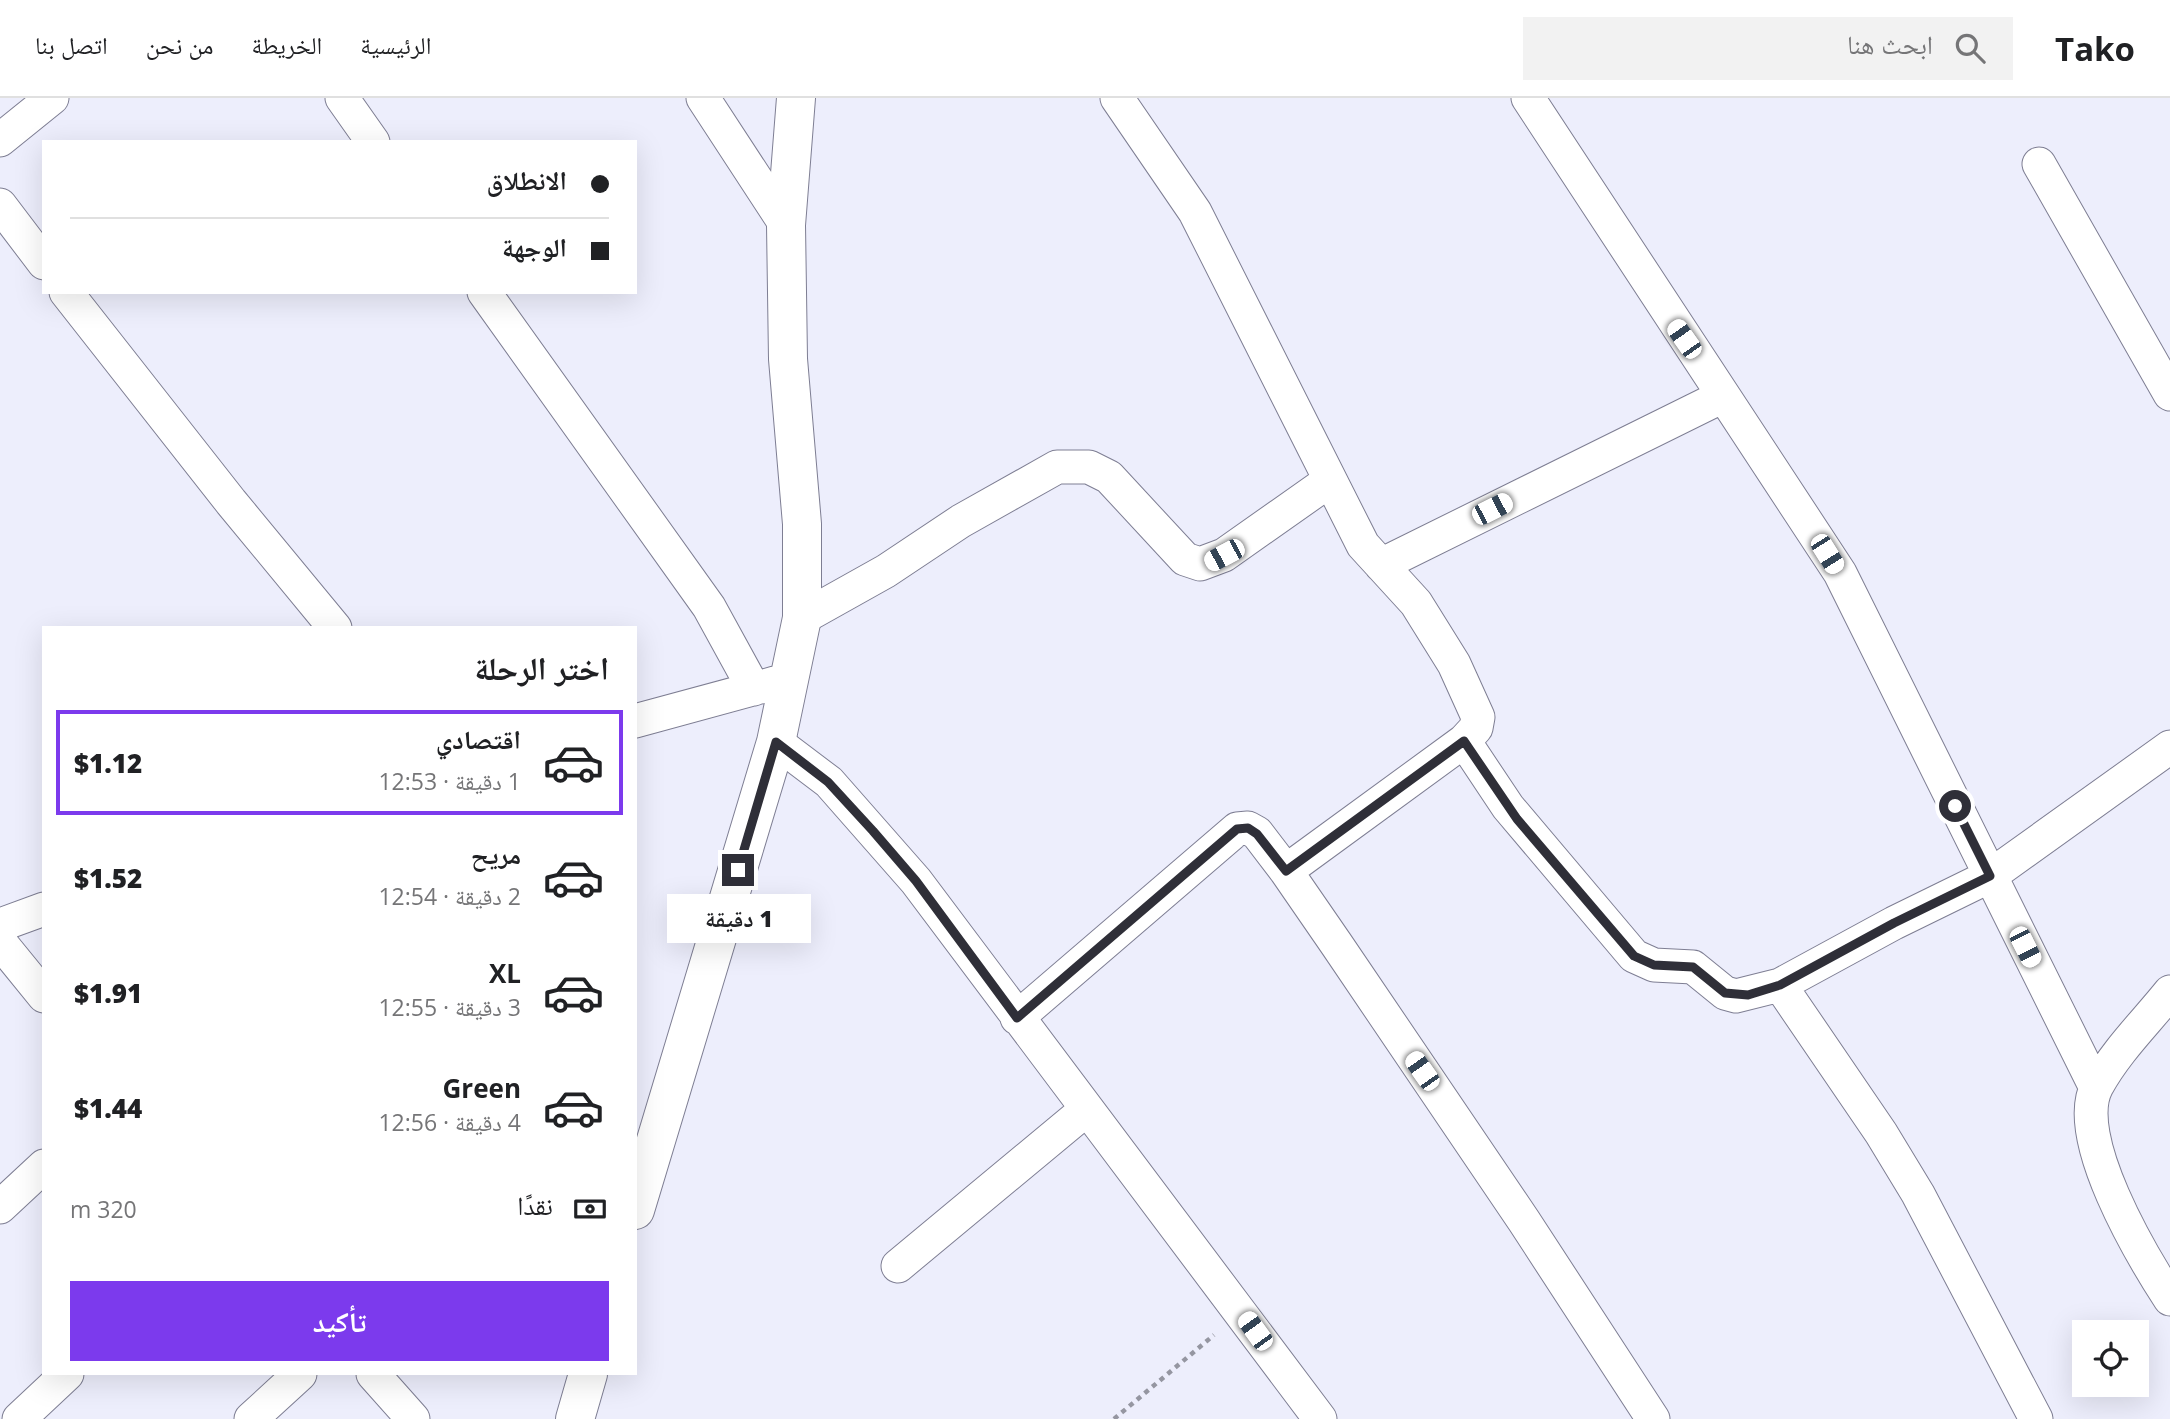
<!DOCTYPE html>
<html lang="ar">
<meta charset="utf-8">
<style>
body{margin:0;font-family:"Open Sans","Noto Naskh Arabic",sans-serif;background:#f2f2f2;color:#202124;direction:rtl;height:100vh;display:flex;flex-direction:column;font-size:26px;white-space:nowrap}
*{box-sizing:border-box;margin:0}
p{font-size:23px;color:#757577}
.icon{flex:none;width:38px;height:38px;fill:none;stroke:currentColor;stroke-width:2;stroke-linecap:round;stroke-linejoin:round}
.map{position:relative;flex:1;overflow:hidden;direction:ltr}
.panel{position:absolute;left:42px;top:528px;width:595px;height:749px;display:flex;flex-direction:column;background:#fff;border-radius:0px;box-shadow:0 7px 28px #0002;direction:rtl}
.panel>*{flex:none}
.hud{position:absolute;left:42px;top:42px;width:595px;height:154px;border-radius:0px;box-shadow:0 7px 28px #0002;direction:rtl;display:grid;align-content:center;height:154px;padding:0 28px;background:#fff}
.tools{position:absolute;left:2072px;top:1222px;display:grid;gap:14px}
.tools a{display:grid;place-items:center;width:77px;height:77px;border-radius:0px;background:#fff;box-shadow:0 7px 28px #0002;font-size:35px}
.end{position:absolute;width:32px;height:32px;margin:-16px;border:9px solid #2f2f38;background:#fff;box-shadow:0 0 0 4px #fff}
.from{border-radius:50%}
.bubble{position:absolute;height:49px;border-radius:0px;background:#fff;box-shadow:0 7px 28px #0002;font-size:23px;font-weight:800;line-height:49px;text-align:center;direction:rtl}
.car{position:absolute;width:21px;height:42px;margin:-21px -10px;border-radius:9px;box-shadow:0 0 5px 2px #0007;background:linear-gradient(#fff 24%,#345 0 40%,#fff 0 76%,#345 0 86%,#fff 0)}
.hud b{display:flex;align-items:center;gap:24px;height:66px;font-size:26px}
.hud b+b{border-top:2px solid #e0e0e0}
.hud i{width:18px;height:18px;background:#202124}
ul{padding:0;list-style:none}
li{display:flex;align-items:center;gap:21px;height:105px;margin:0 14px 10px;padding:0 14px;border:4px solid transparent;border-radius:0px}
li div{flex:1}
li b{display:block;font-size:26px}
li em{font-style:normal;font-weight:800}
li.on{border-color:#7c3aed}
li>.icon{width:63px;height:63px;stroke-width:1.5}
h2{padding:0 28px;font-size:32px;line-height:84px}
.pay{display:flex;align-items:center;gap:18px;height:77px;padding:0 28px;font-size:26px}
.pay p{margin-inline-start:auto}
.action{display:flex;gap:14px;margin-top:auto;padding:14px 28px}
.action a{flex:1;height:80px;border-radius:0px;background:#7c3aed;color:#fff;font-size:28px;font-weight:800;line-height:80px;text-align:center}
header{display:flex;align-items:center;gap:42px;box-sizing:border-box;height:98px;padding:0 35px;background:#fff;border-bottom:2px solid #e0e0e0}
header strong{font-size:33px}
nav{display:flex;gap:38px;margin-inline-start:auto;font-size:24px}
.search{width:490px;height:63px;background:#f2f2f2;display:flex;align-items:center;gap:18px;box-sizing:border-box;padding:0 24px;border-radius:0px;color:#757577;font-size:26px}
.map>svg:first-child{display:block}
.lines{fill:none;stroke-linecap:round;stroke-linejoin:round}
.street-casing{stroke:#7e7e93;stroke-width:35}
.secondary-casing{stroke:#7e7e93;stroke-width:40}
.path{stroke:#9596a1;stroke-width:4.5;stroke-dasharray:5 5;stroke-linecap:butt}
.street{stroke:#fff;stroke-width:33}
.secondary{stroke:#fff;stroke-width:38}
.route{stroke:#2f2f38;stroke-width:9}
</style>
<header>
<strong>Tako</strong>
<div class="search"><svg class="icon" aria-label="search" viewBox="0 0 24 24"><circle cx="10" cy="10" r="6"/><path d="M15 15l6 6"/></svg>ابحث هنا</div>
<nav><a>الرئيسية</a><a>الخريطة</a><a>من نحن</a><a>اتصل بنا</a></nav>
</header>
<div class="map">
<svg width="2170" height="1321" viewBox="0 0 2170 1321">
<rect width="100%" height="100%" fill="#edeefc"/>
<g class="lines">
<g class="street-casing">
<path id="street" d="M342 0 373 44
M703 0 786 127
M1117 0 1195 114 1363 447 1416 505 1454 566 1478 619 1476 630 1464 643 1286 773
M1528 0 1840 475 2096 990
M0 42 52 0
M2039 66 2170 296
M0 107 44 165
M66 194 231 404 335 530
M484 194 709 509 754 591
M1381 467 1723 298
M802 520 886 473 961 423 1057 369H1089L1109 379 1185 461 1200 466 1224 457 1329 383
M635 623 775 585
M1464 643 1508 709 1634 858 1654 867 1693 869 1725 895 1736 898 1780 887 1894 825 1990 778 2170 649
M776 644 829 684 916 783 1320 1321
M0 827 44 811
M0 844 44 898
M1780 887 1881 1035 1918 1096 2036 1321
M2170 894C2146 924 2116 953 2097 988 2070 1038 2142 1158 2170 1201
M1017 920 1237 731 1248 730 1257 735 1286 773 1337 847 1524 1123 1653 1321
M0 1109 44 1068
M898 1168 1087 1011
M373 1276 413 1321
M19 1321 67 1276
M251 1321 300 1276"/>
</g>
<g class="secondary-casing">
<path id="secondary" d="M635 1112 776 644 802 520V426L788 261 786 127 796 0
M575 1321 588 1276"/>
</g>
<path class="path" d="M1114 1321 1214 1237"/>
<use href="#street" class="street"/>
<use href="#secondary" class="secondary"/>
</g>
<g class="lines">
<path class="route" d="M738 772 776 644 828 684 873 733 916 783 1017 920 1237 731 1248 730 1257 736 1286 773 1464 643 1517 721 1634 858 1654 867 1693 869 1725 895 1748 897 1780 887 1894 825 1990 778 1955 708"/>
</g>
</svg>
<div class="tools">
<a><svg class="icon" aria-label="locate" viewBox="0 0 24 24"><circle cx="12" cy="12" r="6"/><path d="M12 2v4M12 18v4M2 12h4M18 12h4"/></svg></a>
</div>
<i class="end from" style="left:1955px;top:708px"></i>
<i class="end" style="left:738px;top:772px"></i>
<div class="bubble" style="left:667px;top:796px;width:144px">1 دقيقة</div>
<i class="car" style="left:1684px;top:241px;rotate:325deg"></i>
<i class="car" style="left:1492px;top:411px;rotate:63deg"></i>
<i class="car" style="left:1827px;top:456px;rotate:148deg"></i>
<i class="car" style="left:1224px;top:457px;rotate:242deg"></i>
<i class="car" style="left:2025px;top:849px;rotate:153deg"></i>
<i class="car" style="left:1422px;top:973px;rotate:325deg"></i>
<i class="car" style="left:1255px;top:1233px;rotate:324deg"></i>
<div class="hud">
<b><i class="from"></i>الانطلاق</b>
<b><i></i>الوجهة</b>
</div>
<section class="panel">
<h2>اختر الرحلة</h2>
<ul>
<li class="on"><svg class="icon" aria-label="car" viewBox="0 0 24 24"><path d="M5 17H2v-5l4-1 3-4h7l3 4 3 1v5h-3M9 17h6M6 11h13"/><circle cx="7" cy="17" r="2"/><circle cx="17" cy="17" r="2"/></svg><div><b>اقتصادي</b><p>1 دقيقة · 12:53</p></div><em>$1.12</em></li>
<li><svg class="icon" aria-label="car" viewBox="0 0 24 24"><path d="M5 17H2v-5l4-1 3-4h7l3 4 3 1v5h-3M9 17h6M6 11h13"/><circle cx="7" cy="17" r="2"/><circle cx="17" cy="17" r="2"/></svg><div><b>مريح</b><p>2 دقيقة · 12:54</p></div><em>$1.52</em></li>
<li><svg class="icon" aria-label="car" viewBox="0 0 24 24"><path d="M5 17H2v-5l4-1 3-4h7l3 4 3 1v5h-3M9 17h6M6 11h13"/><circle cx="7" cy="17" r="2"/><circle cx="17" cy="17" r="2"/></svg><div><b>XL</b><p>3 دقيقة · 12:55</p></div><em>$1.91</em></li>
<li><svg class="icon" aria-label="car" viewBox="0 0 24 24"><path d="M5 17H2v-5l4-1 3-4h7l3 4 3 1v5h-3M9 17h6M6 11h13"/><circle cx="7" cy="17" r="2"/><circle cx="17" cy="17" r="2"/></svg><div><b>Green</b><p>4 دقيقة · 12:56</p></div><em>$1.44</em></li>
</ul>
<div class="pay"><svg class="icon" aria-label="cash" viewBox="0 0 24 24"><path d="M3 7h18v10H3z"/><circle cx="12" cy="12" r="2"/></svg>نقدًا<p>320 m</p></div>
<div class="action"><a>تأكيد</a></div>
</section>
</div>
